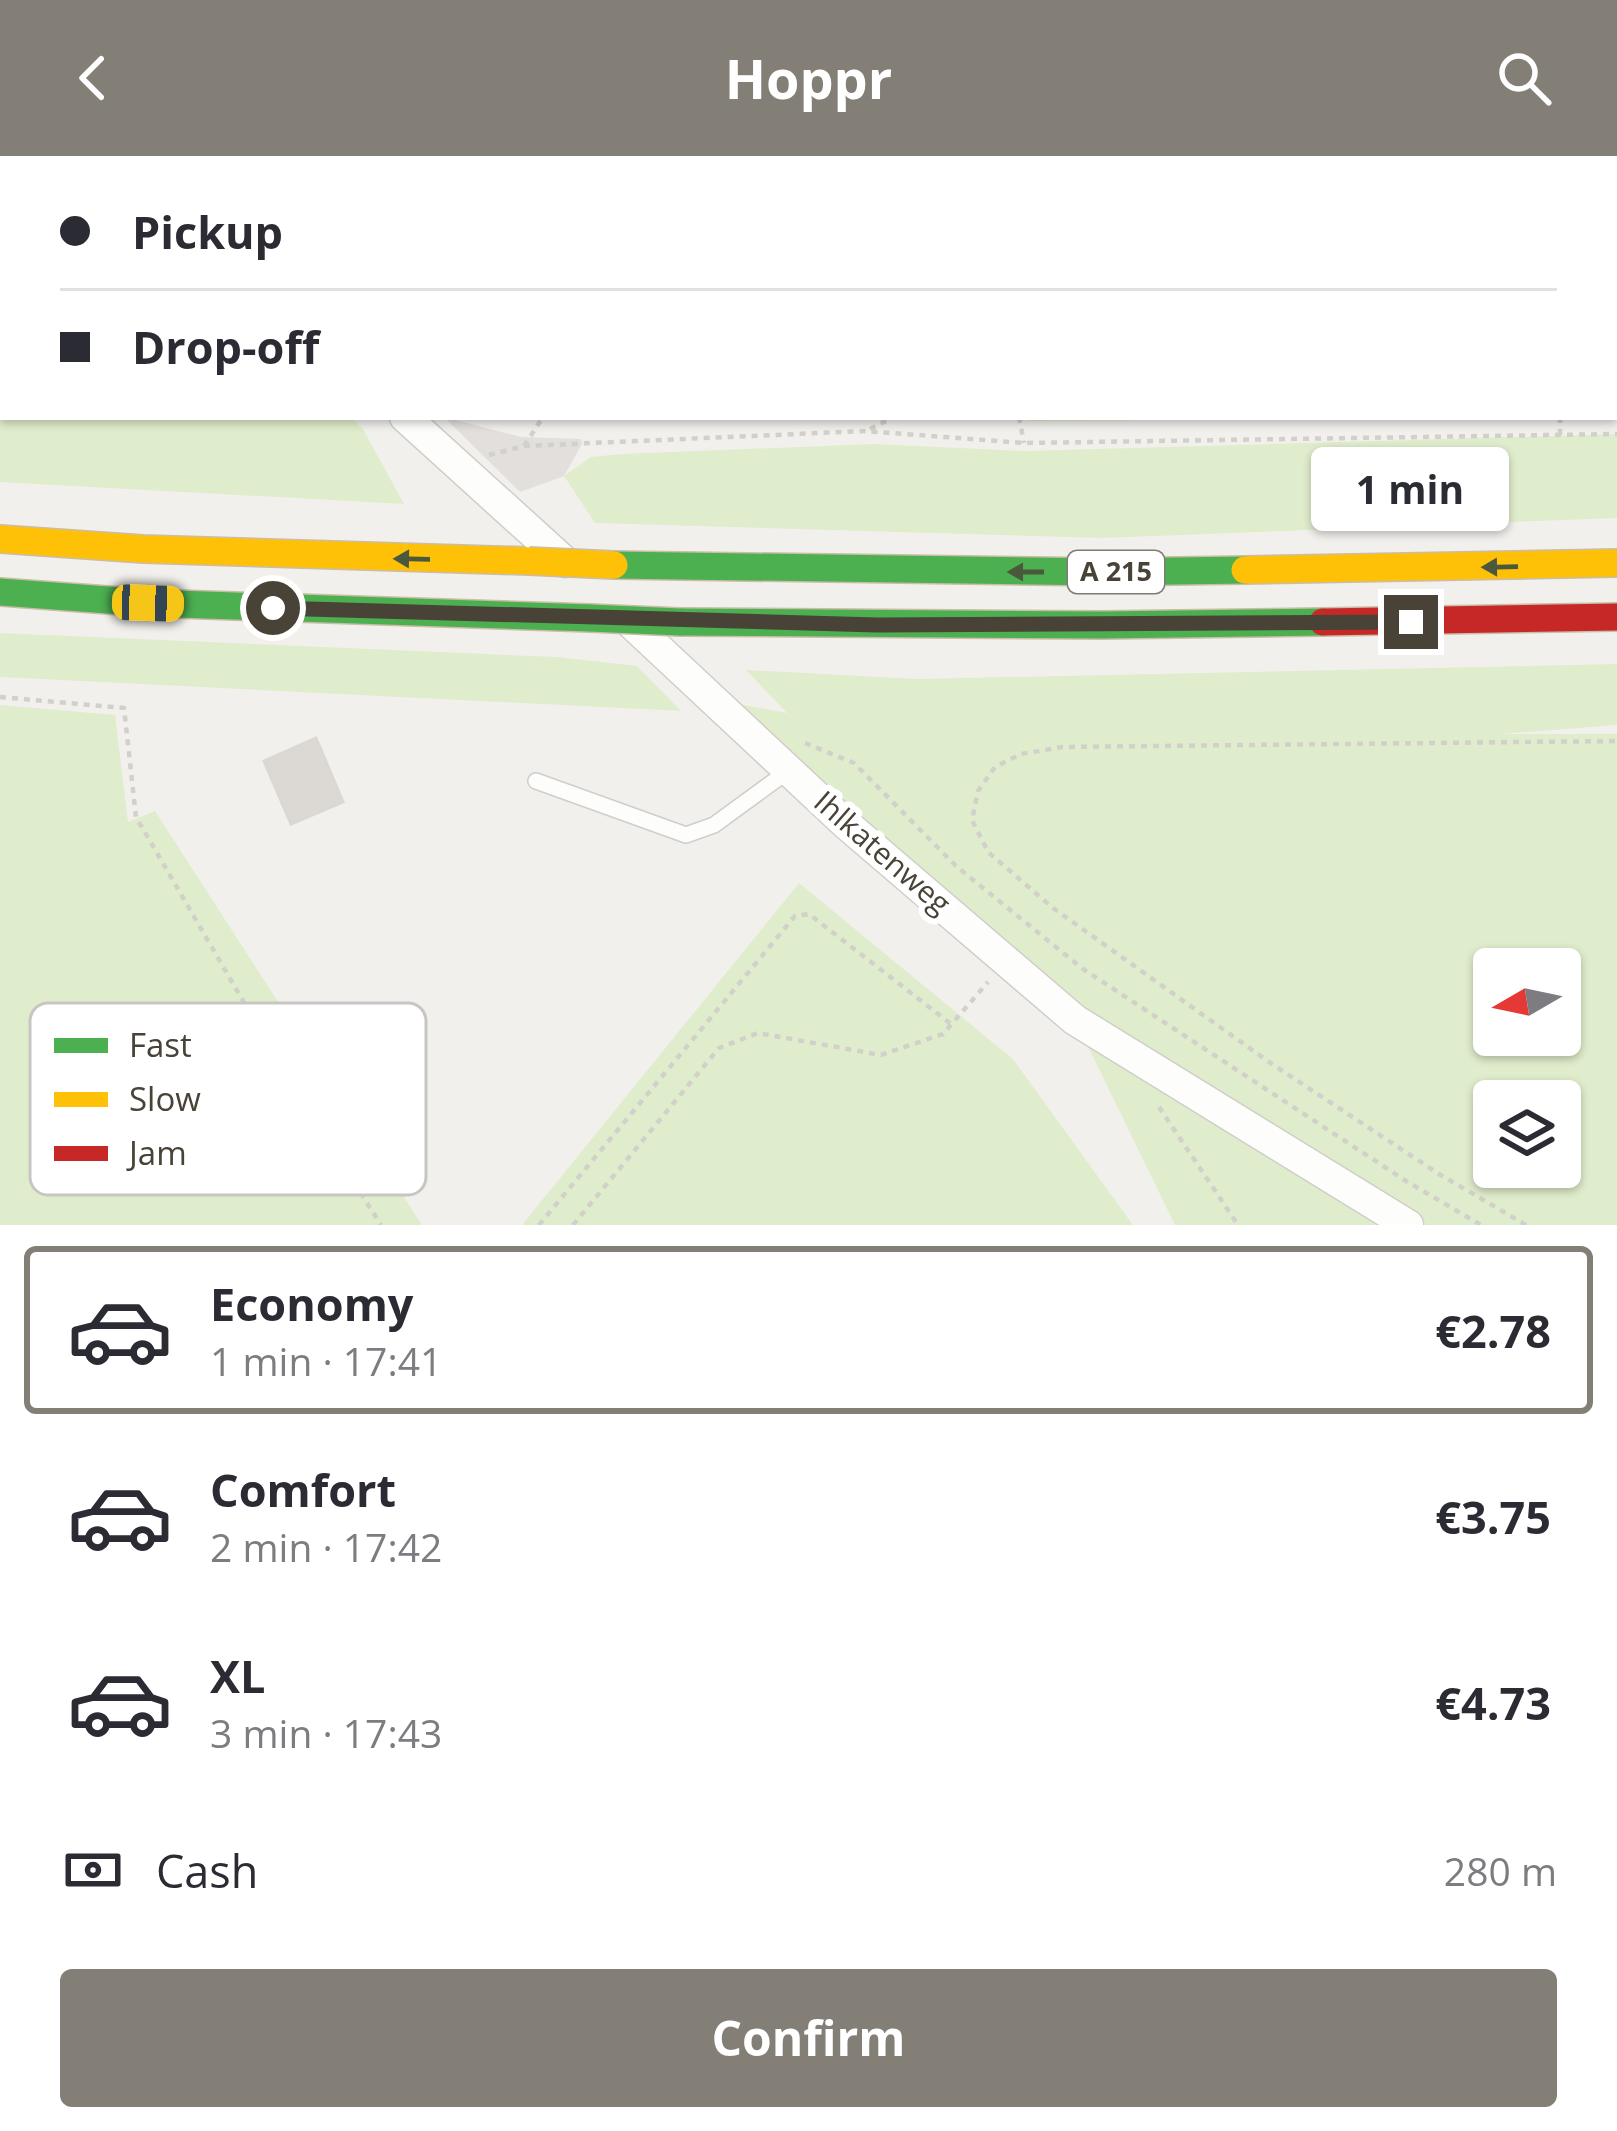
<!DOCTYPE html>
<meta charset="utf-8">
<style>
body{margin:0;font-family:"Open Sans",sans-serif;background:#f2f2f3;color:#2b2b33;height:100vh;display:flex;flex-direction:column;font-size:45px;white-space:nowrap}
*{box-sizing:border-box;margin:0}
p{font-size:39px;color:#7c7c81}
.icon{flex:none;width:66px;height:66px;fill:none;stroke:currentColor;stroke-width:2;stroke-linecap:round;stroke-linejoin:round}
.map{position:relative;height:1069px;overflow:hidden}
.side{display:flex;flex-direction:column;background:#fff;flex:1}
.side>*{flex:none}
.top-card{position:absolute;left:0px;top:0px;width:1617px;height:264px;box-shadow:0 3px 9px #0004;display:grid;align-content:center;height:264px;padding:0 60px;background:#fff}
.needle{width:78px;rotate:261deg}
.controls{position:absolute;left:1473px;top:792px;display:grid;gap:24px}
.controls a{display:grid;place-items:center;width:108px;height:108px;border-radius:12px;background:#fff;box-shadow:0 3px 9px #0004;font-size:60px}
.end{position:absolute;width:54px;height:54px;margin:-27px;border:15px solid #494237;background:#fff;box-shadow:0 0 0 6px #fff}
.from{border-radius:50%}
.bubble{position:absolute;height:84px;border-radius:12px;background:#fff;box-shadow:0 3px 9px #0004;font-size:39px;font-weight:700;line-height:84px;text-align:center}
.car{position:absolute;width:36px;height:72px;margin:-36px -18px;border-radius:15px;box-shadow:0 0 9px 3px #0007;background:linear-gradient(#f5c518 24%,#345 0 40%,#f5c518 0 76%,#345 0 86%,#f5c518 0)}
.top-card b{display:flex;align-items:center;gap:42px;height:114px;font-size:45px}
.top-card b+b{border-top:3px solid #e1e1e2}
.top-card i{width:30px;height:30px;background:#2b2b33}
ul{padding:21px 0 0;list-style:none}
li{display:flex;align-items:center;gap:36px;height:168px;margin:0 24px 18px;padding:0 36px;border:6px solid transparent;border-radius:12px}
li div{flex:1}
li b{display:block;font-size:45px}
li em{font-style:normal;font-weight:700}
li.selected{border-color:#847f76}
li>.icon{width:108px;height:108px;stroke-width:1.5}
.pay{display:flex;align-items:center;gap:30px;height:132px;padding:0 60px;font-size:45px}
.pay p{margin-inline-start:auto}
.cta{display:flex;gap:24px;margin-top:auto;padding:24px 60px}
.cta a{flex:1;height:138px;border-radius:12px;background:#847f76;color:#fff;font-size:48px;font-weight:700;line-height:138px;text-align:center}
header{display:flex;justify-content:space-between;align-items:center;height:156px;padding:0 60px;background:#847f76;color:#fff;font-size:54px;font-weight:700}
.map>svg:first-child{display:block}
.green{fill:#e0edcc;fill-rule:evenodd}
.parking{fill:#e2dfdc}
.building{fill:#dcd9d4;stroke:#dbd7d2;stroke-width:3}
.lines{fill:none;stroke-linecap:round;stroke-linejoin:round}
.lane-casing{stroke:#d0cec9;stroke-width:18}
.street-casing{stroke:#d0cec9;stroke-width:33}
.fast-casing{stroke:#cbbda7;stroke-width:30}
.slow-casing{stroke:#cbbda7;stroke-width:30}
.jam-casing{stroke:#cbbda7;stroke-width:30}
.path{stroke:#d2d0ca;stroke-width:4.5;stroke-dasharray:6 6;stroke-linecap:butt}
.lane{stroke:#fdfdfc;stroke-width:15}
.street{stroke:#fdfdfc;stroke-width:30}
.fast{stroke:#4caf50;stroke-width:27}
.slow{stroke:#ffc107;stroke-width:27}
.jam{stroke:#c62828;stroke-width:27}
.fast-bridge-casing{stroke:#cbbda7;stroke-width:30;stroke-linecap:butt}
.slow-bridge-casing{stroke:#cbbda7;stroke-width:30;stroke-linecap:butt}
.fast-bridge{stroke:#4caf50;stroke-width:27}
.slow-bridge{stroke:#ffc107;stroke-width:27}
.oneway{fill:#4a583c}
.route{stroke:#494237;stroke-width:15}
.labels{text-anchor:middle;stroke-width:12;stroke-linejoin:round;paint-order:stroke}
.shield{fill:#fff;stroke:#807b73;stroke-width:3}
.shield-label{font-size:27px;font-weight:bold;fill:#494237}
.street-label{font-size:30px;fill:#494237;stroke:#fff}
.key{fill:#fff;stroke:#c8c6c3;stroke-width:3}
.key-label{font-size:33px;fill:#494237}
</style>
<header><svg class="icon" aria-label="back" viewBox="0 0 24 24"><path d="M15 5l-7 7 7 7"/></svg>Hoppr<svg class="icon" aria-label="search" viewBox="0 0 24 24"><circle cx="10" cy="10" r="6"/><path d="M15 15l6 6"/></svg></header>
<div class="map">
<svg width="1617" height="1069" viewBox="0 0 1617 1069">
<rect width="100%" height="100%" fill="#f2f0ec"/>
<path class="green" d="M0 0 58 3H3V261H350L363 273 404 348 0 326Z
M159 0H943L162 3Z
M986 0H1617V258H1614V3Z
M1029 261H1571L1030 265Z
M1617 278V362L1103 382 595 367 564 320 591 301 622 298 874 288 1026 295Z
M0 477 557 501 637 510 681 555 0 521Z
M1617 508V569L1500 578H1617V1069H1175L1075 864 712 543 787 557 746 514 918 523ZM1494 813H1560V879H1494ZM1494 945H1560V1011H1494Z
M0 549 115 559 128 666 155 655 422 1069H0Z
M799 727 1013 903 1133 1069H522Z"/>
<path class="parking" d="M444 261 521 281 581 283 582 288 564 320 520 336Z"/>
<path class="building" d="M316 582 343 646 291 668 264 605Z"/>
<g class="lines">
<g class="lane-casing">
<path id="lane" d="M536 625 686 679 714 669 788 615"/>
</g>
<g class="street-casing">
<path id="street" d="M113 0 116 3
M405 261 565 406
M631 467 846 668 1075 864 1408 1069"/>
</g>
<g class="fast-casing">
<path id="fast" d="M614 409 1105 416 1245 414
M0 436 148 447 590 462
M680 466 1102 469 1323 466"/>
</g>
<g class="slow-casing">
<path id="slow" d="M0 383 143 393 529 405
M1245 414 1617 407"/>
</g>
<g class="jam-casing">
<path id="jam" d="M1323 466 1617 461"/>
</g>
<path class="path" d="M167 0 171 3
M892 0V3
M967 0V3
M1556 0 1557 3
M623 3V0
M1019 261 1024 287
M1560 261V279
M870 273 894 261
M524 290 543 261
M489 299 524 290 865 275 1024 287 1617 278
M0 541 124 552 136 661 296 936 381 1069
M805 587 854 607 956 710 1083 813 1406 1025 1481 1069
M1159 951 1238 1069
M539 1069 795 760 809 758 951 868
M573 1069 719 892 758 877 881 899 943 878 988 826
M1526 1069 1439 1018 1269 906 1053 752 988 696 972 664 978 635 995 611 1021 598 1062 591 1617 585"/>
<use href="#lane" class="lane"/>
<use href="#street" class="street"/>
<use href="#fast" class="fast"/>
<use href="#slow" class="slow"/>
<use href="#jam" class="jam"/>
<g class="fast-bridge-casing">
<path id="fast-bridge" d="M590 462 680 466"/>
</g>
<g class="slow-bridge-casing">
<path id="slow-bridge" d="M529 405 614 409"/>
</g>
<use href="#fast-bridge" class="fast-bridge"/>
<use href="#slow-bridge" class="slow-bridge"/>
</g>
<defs><path id="oneway-solid" d="M-6-.8H1V-3.2L6.5 0L1 3.2V.8H-6Z" transform="scale(3)"/></defs>
<g class="oneway">
<use href="#oneway-solid" transform="translate(412 403) rotate(-179)"/>
<use href="#oneway-solid" transform="translate(1500 411) rotate(179)"/>
<use href="#oneway-solid" transform="translate(1026 416) rotate(-180)"/>
</g>
<g class="lines">
<path class="route" d="M273 452 877 469 1411 466"/>
</g>
<g class="labels">
<rect class="shield" x="1068" y="395" width="96" height="42" rx="9"/>
<g class="shield-label">
<text x="1116" y="425">A 215</text>
</g>
<g class="street-label">
<text transform="translate(882 697) rotate(41)" y="10">Ihlkatenweg</text>
</g>
</g>
<rect x="30" y="847" width="396" height="192" rx="18" class="key"/>
<rect x="54" y="882" width="54" height="15" fill="#4caf50"/>
<rect x="54" y="936" width="54" height="15" fill="#ffc107"/>
<rect x="54" y="990" width="54" height="15" fill="#c62828"/>
<g class="key-label">
<text x="129" y="901">Fast</text>
<text x="129" y="955">Slow</text>
<text x="129" y="1009">Jam</text>
</g>
</svg>
<div class="controls">
<a><svg class="needle" viewBox="-14 -14 28 28"><path d="M0-13l5 13h-10z" fill="#e53935"/><path d="M0 13l5-13h-10z" fill="#7c7c81"/></svg></a>
<a><svg class="icon" aria-label="layers" viewBox="0 0 24 24"><path d="M12 4l9 5-9 5-9-5zM3 14l9 5 9-5"/></svg></a>
</div>
<i class="end from" style="left:273px;top:452px"></i>
<i class="end" style="left:1411px;top:466px"></i>
<div class="bubble" style="left:1311px;top:291px;width:198px">1 min</div>
<i class="car" style="left:148px;top:447px;rotate:92deg"></i>
<div class="top-card">
<b><i class="from"></i>Pickup</b>
<b><i></i>Drop-off</b>
</div>
</div>
<section class="side">
<ul>
<li class="selected"><svg class="icon" aria-label="car" viewBox="0 0 24 24"><path d="M5 17H2v-5l4-1 3-4h7l3 4 3 1v5h-3M9 17h6M6 11h13"/><circle cx="7" cy="17" r="2"/><circle cx="17" cy="17" r="2"/></svg><div><b>Economy</b><p>1 min · 17:41</p></div><em>€2.78</em></li>
<li><svg class="icon" aria-label="car" viewBox="0 0 24 24"><path d="M5 17H2v-5l4-1 3-4h7l3 4 3 1v5h-3M9 17h6M6 11h13"/><circle cx="7" cy="17" r="2"/><circle cx="17" cy="17" r="2"/></svg><div><b>Comfort</b><p>2 min · 17:42</p></div><em>€3.75</em></li>
<li><svg class="icon" aria-label="car" viewBox="0 0 24 24"><path d="M5 17H2v-5l4-1 3-4h7l3 4 3 1v5h-3M9 17h6M6 11h13"/><circle cx="7" cy="17" r="2"/><circle cx="17" cy="17" r="2"/></svg><div><b>XL</b><p>3 min · 17:43</p></div><em>€4.73</em></li>
</ul>
<div class="pay"><svg class="icon" aria-label="cash" viewBox="0 0 24 24"><path d="M3 7h18v10H3z"/><circle cx="12" cy="12" r="2"/></svg>Cash<p>280 m</p></div>
<div class="cta"><a>Confirm</a></div>
</section>
